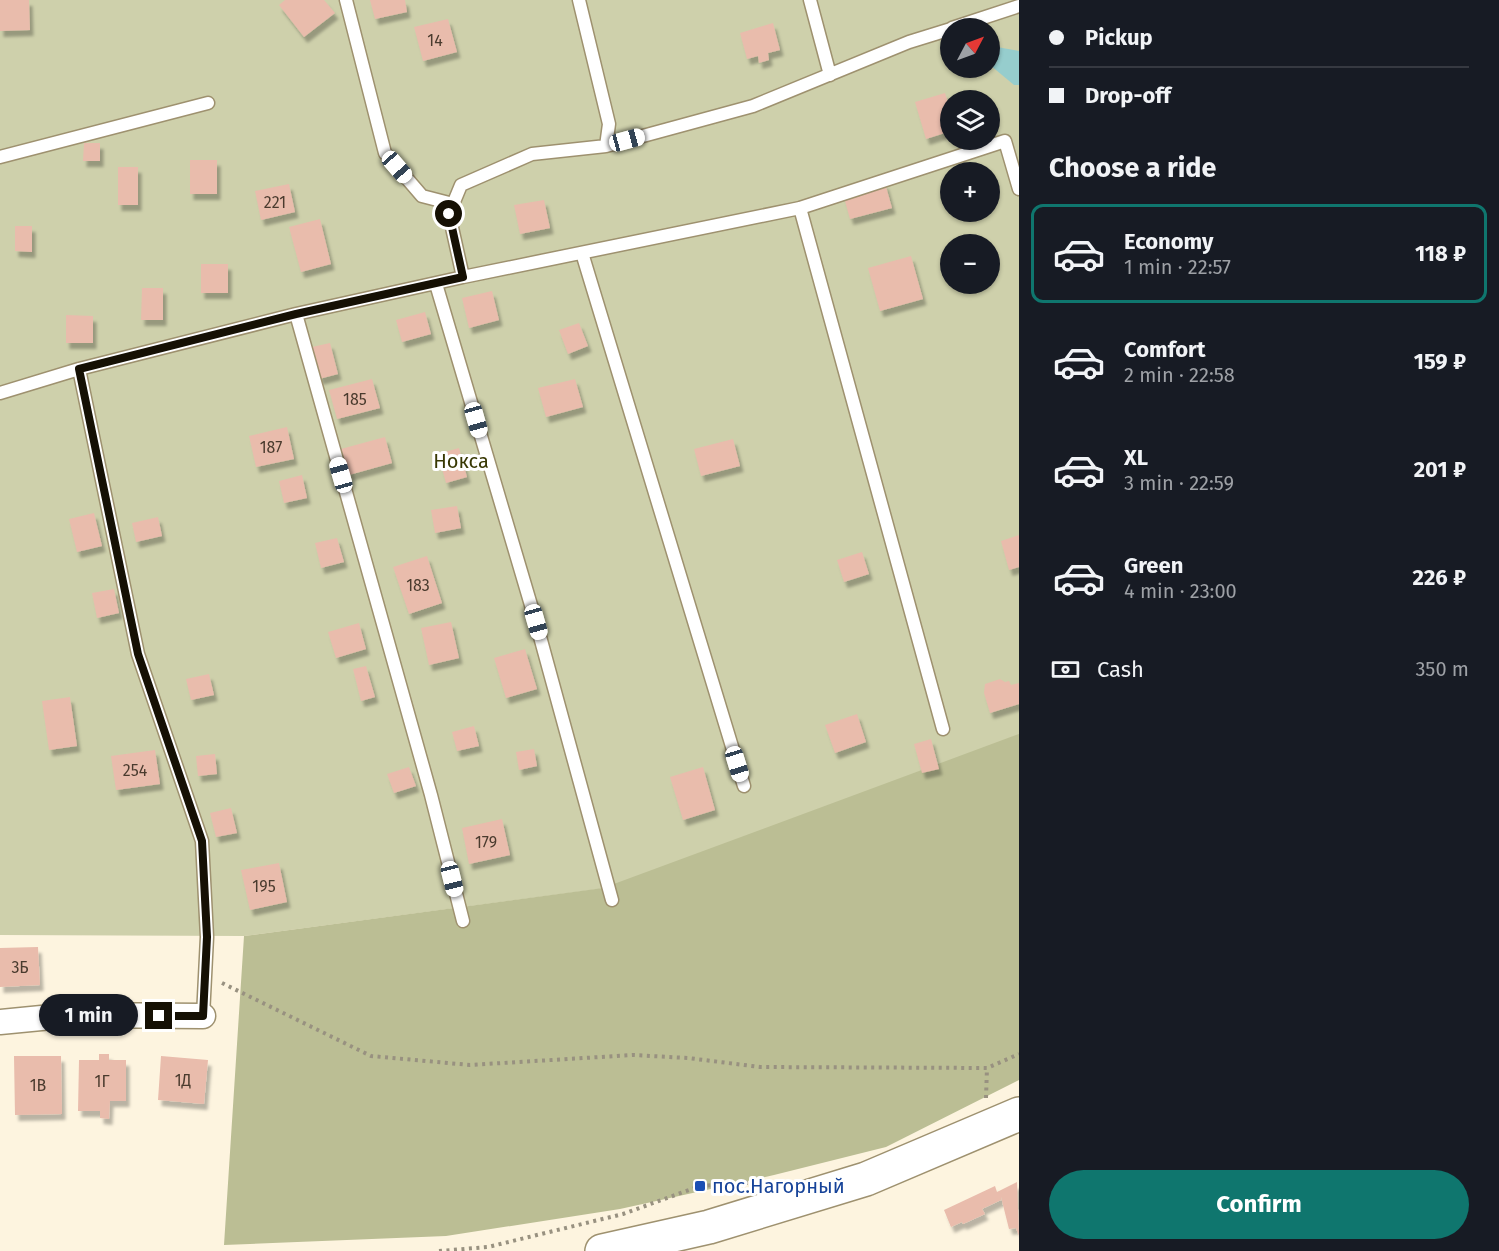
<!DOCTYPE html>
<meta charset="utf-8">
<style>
body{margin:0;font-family:"Fira Sans",sans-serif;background:#242831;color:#f1f3f6;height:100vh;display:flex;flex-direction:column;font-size:22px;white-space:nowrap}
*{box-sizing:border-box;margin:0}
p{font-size:20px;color:#9ea1a6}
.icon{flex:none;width:33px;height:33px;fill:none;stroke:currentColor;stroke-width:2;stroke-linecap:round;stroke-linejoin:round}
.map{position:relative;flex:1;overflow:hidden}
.side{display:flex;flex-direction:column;background:#171b24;width:480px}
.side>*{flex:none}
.top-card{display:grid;align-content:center;height:132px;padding:0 30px;background:#171b24}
.needle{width:39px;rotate:49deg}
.fabs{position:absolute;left:940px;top:18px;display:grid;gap:12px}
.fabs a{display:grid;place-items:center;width:60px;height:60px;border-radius:50%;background:#171b24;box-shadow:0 2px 4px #0004;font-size:30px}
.end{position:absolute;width:27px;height:27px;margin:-14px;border:8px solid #151004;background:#fff;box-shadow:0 0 0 3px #fff}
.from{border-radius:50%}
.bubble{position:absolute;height:42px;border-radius:21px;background:#171b24;box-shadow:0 2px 4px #0004;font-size:20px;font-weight:700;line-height:42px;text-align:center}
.car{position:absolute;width:18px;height:36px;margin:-18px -9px;border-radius:8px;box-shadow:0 0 4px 2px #0007;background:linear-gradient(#fff 24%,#345 0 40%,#fff 0 76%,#345 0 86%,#fff 0)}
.top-card b{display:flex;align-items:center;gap:21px;height:57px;font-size:22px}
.top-card b+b{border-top:2px solid #363941}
.top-card i{width:15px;height:15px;background:#f1f3f6}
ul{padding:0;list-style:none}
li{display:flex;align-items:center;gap:18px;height:99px;margin:0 12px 9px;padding:0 18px;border:3px solid transparent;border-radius:12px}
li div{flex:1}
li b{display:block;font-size:22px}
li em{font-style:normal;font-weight:700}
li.current{border-color:#0f766e}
li>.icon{width:54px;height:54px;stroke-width:1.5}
h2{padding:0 30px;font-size:27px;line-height:72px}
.pay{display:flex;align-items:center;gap:15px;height:66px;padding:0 30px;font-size:22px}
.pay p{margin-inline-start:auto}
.button{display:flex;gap:12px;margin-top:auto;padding:12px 30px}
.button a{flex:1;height:69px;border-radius:36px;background:#0f766e;color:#fff;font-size:24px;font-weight:700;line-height:69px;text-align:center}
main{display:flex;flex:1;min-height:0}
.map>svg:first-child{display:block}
.green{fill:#ced0ab;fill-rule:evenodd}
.forest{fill:#bbbe94}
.water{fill:#96cdcd}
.building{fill:#e9bcac;filter:url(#shadow)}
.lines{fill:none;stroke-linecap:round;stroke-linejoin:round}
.lane-casing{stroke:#9e916f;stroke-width:15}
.street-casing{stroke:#9e916f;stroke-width:27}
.primary-casing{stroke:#9e916f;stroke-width:36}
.path{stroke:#989180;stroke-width:4;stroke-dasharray:3 4.5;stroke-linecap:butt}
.lane{stroke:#fff;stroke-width:12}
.street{stroke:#fff;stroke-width:24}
.primary{stroke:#fff;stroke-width:33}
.route{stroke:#151004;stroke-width:8}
.transit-dot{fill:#1a4fb4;stroke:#fff;stroke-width:2}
.labels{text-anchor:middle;stroke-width:6;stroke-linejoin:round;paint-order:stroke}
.number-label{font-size:16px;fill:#4a3b2e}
.park-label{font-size:20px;fill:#383803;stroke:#fff}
.transit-label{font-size:20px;fill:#164399;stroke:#fff;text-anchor:start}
</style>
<main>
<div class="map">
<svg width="1019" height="1251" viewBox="0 0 1019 1251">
<defs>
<filter id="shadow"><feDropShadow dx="3.5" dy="6" stdDeviation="1.5" flood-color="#0004"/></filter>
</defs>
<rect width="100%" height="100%" fill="#fdf4df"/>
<path class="green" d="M0 0H1019V748L682 878 244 936 0 935ZM951 28H990V68H951ZM951 100H990V140H951ZM951 172H990V212H951ZM951 244H990V284H951Z"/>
<path class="forest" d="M1019 734V1080L886 1147 774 1175 620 1209 446 1236 224 1245 244 936 603 888Z"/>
<path class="water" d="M997 47 1019 51V85H1014L990 65V51Z"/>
<path class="building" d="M0 0H29L30 30 0 31Z
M285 0H324L335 13 304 37 279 5Z
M370 0H405L407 12 375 19Z
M448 19 457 52 423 61 414 27Z
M773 23 780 50 768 53 769 60 759 63 758 56 747 59 740 33Z
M945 93 951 112V131L926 139 915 102Z
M84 143H100V161H83Z
M190 160H217V194H190Z
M118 167H138V205H118Z
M885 183 892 208 850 219 843 194Z
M289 184 295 212 261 220 255 191Z
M544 200 550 228 520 234 514 205Z
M320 219 331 264 301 272 289 227Z
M15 226H32V252L15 251Z
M911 256 923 299 880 311 868 268Z
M201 264H228V293H201Z
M142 288H163V320H141Z
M492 291 499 320 469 328 462 298Z
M425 312 431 334 402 342 396 320Z
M66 315 93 316V343H66Z
M579 323 588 346 568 354 559 330Z
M330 343 338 374 319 379 312 347Z
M372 379 380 408 337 419 329 390Z
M575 379 583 407 546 417 538 388Z
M287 427 294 459 256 467 249 436Z
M385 437 392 463 349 475 341 449Z
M733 439 740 466 701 476 694 449Z
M459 448 467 477 446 483 438 454Z
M302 475 307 498 284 503 279 481Z
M457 506 461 528 435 533 431 510Z
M94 513 102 546 77 552 69 519Z
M158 517 162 536 136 542 132 523Z
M1019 535V567L1009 570 1001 541Z
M337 538 344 562 321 568 315 543Z
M862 552 869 574 844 582 837 560Z
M427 556 442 603 409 614 393 567Z
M114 589 119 613 97 618 92 593Z
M451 622 459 658 429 665 421 628Z
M359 623 366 649 336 658 328 632Z
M525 649 537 689 506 698 494 658Z
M366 666 375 697 361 701 353 669Z
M209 674 214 695 191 700 186 679Z
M1000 679 1005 682 1009 681 1011 685 1019 683V704L990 713 984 693 985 684Z
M70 697 77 746 49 750 42 701Z
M857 714 866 742 835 753 825 725Z
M474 726 479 746 457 751 452 732Z
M931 739 939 769 922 773 914 744Z
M534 749 537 766 519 770 516 752Z
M155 750 160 784 116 790 111 756Z
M215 754 217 774 198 776 196 756Z
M409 767 416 786 394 793 387 774Z
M703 767 715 810 683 820 670 777Z
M231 808 237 833 216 837 210 813Z
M502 819 510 855 469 864 462 828Z
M279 863 287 902 250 910 241 870Z
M38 947 40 985 0 987V948Z
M99 1054H109V1060H126V1101H110L109 1119 100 1118V1111H78L79 1060H99Z
M14 1056H61L62 1114 15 1115Z
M161 1056 208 1060 204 1104 158 1100Z
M1017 1182 1019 1236 1016 1228 1009 1229 1001 1197V1200L982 1209 985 1214 963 1224 962 1222 951 1227 944 1210 995 1186 997 1192Z"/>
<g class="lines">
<g class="lane-casing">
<path id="lane" d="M346 0 385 153 422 196 453 204
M579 0 609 124 606 146
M810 0 830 75
M952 28 1019 6
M0 157 208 103
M800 208 943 729
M582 253 744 786
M463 277 800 208 1005 141 1019 189
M436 284 536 622 612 900
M296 314 431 795 463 921
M79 369 138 654 202 841 207 937 203 1016
M0 393 79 369 296 314 463 277 449 214 461 185 532 154 606 146 753 106 909 42 951 29"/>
</g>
<g class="street-casing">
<path id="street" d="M0 1022 72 1015 203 1016"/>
</g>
<g class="primary-casing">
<path id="primary" d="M602 1251 709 1227 866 1179 1019 1114"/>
</g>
<path class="path" d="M222 983 371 1056 470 1065 633 1055 688 1058 760 1067 987 1068 1019 1054
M986 1098 987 1068
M439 1251 488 1247 623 1214 700 1186 758 1182"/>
<use href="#lane" class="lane"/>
<use href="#street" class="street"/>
<use href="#primary" class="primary"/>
</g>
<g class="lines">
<path class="route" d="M159 1016H203L207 937 202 841 138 654 79 369 296 314 463 277 449 214"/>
</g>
<rect class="transit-dot" x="694" y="1180" width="12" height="12" rx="3"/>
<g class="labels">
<g class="number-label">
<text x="435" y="46">14</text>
<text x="275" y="208">221</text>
<text x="355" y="405">185</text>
<text x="271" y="453">187</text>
<text x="418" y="591">183</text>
<text x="135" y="776">254</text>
<text x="486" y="848">179</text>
<text x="264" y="892">195</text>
<text x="20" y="973">3Б</text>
<text x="183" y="1086">1Д</text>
<text x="102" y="1087">1Г</text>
<text x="38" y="1091">1В</text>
</g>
<g class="park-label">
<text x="461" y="468">Нокса</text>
</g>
<g class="transit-label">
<text x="712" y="1193">пос.Нагорный</text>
</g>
</g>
</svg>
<div class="fabs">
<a><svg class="needle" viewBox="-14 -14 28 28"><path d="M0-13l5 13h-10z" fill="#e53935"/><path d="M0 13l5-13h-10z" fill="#9ea1a6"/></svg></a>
<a><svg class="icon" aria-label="layers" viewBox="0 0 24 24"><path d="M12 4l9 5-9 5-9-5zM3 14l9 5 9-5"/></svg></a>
<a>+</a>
<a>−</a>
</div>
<i class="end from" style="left:449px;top:214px"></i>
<i class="end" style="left:159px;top:1016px"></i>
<div class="bubble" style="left:39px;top:994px;width:99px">1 min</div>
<i class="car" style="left:627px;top:140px;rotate:75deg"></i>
<i class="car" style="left:397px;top:167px;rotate:139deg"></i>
<i class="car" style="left:476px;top:420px;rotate:164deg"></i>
<i class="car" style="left:341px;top:475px;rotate:344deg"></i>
<i class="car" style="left:536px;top:622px;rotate:164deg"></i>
<i class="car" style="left:737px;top:764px;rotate:163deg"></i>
<i class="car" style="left:452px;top:879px;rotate:166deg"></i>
</div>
<section class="side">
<div class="top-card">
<b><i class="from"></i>Pickup</b>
<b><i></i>Drop-off</b>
</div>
<h2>Choose a ride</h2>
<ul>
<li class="current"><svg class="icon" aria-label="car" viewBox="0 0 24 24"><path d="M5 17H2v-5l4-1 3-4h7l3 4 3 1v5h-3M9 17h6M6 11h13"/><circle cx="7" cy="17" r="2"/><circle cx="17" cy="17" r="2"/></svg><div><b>Economy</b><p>1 min · 22:57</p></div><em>118 ₽</em></li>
<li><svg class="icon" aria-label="car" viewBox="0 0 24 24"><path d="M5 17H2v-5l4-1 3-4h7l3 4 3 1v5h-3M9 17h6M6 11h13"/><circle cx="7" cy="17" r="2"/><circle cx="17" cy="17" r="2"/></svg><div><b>Comfort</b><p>2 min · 22:58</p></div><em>159 ₽</em></li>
<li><svg class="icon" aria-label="car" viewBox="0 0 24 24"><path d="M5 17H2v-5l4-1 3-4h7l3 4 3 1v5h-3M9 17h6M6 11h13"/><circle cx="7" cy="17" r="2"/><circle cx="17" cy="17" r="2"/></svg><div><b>XL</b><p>3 min · 22:59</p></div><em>201 ₽</em></li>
<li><svg class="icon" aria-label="car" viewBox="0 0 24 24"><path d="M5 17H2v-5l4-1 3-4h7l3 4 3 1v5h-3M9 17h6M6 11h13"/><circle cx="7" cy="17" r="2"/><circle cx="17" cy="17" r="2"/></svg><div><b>Green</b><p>4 min · 23:00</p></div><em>226 ₽</em></li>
</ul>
<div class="pay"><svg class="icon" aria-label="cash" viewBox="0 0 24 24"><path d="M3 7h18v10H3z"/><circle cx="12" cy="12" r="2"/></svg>Cash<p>350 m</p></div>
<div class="button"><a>Confirm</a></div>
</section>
</main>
